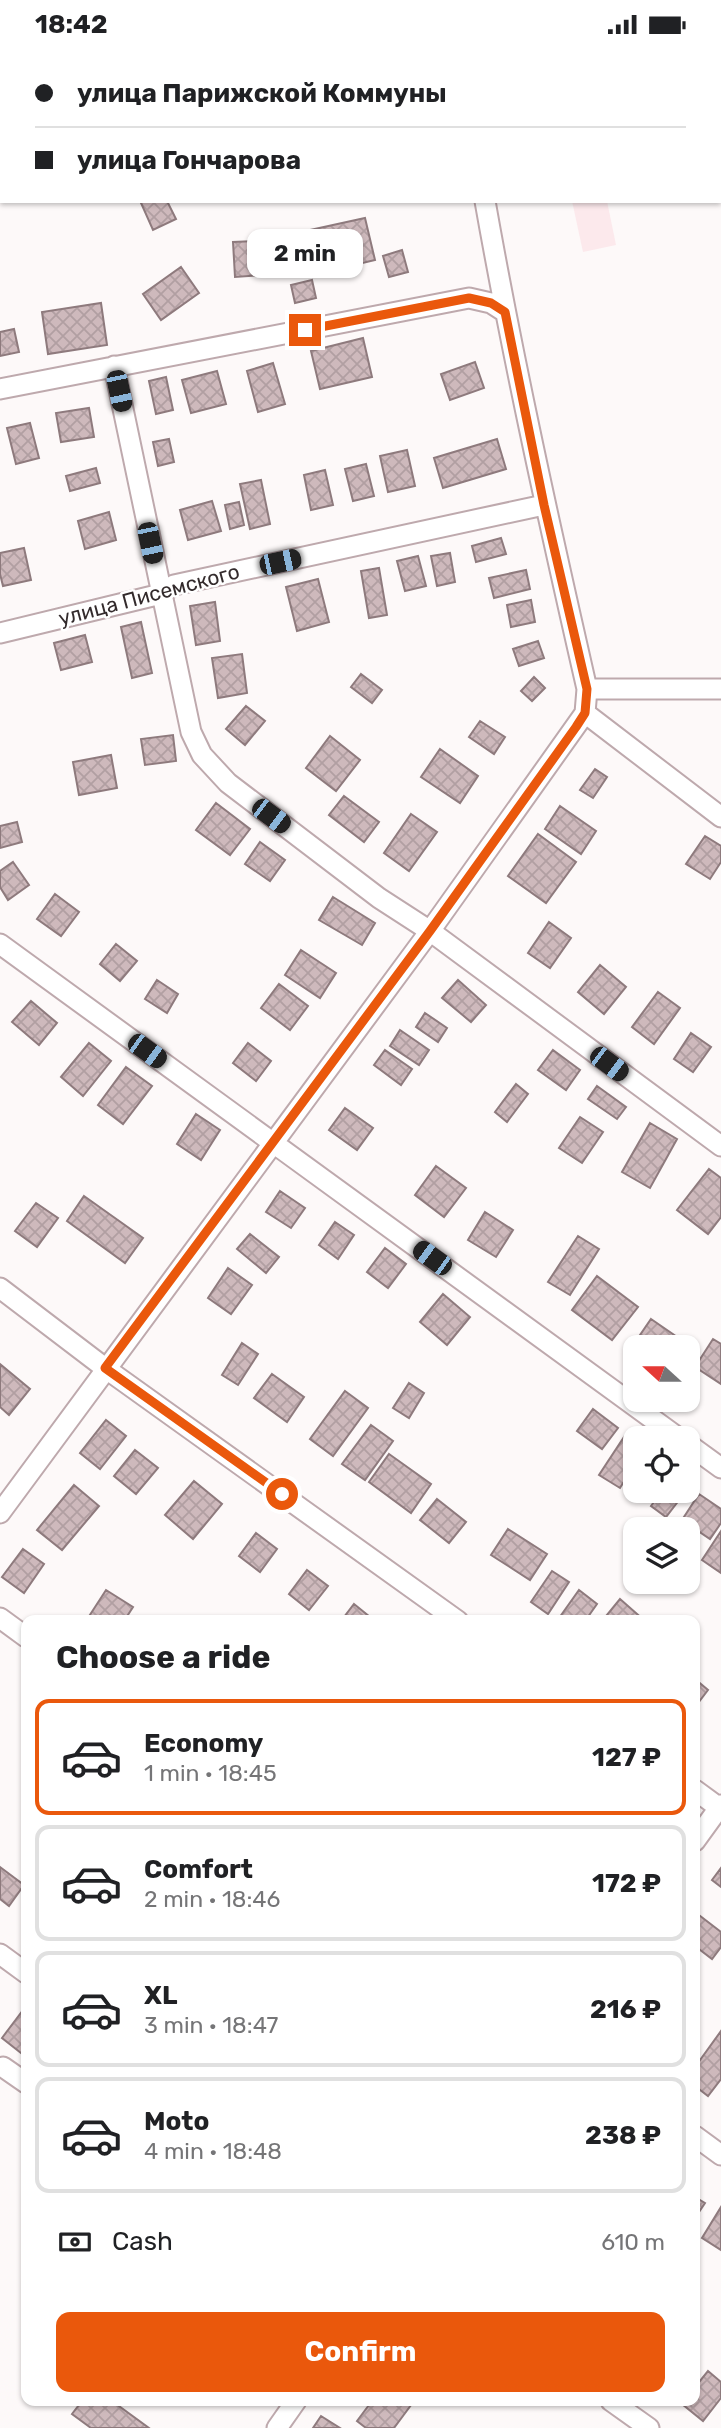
<!DOCTYPE html>
<meta charset="utf-8">
<style>
body{margin:0;font-family:Rubik,sans-serif;background:#f6f6f6;color:#202124;height:100vh;display:flex;flex-direction:column;font-size:26px;white-space:nowrap}
*{box-sizing:border-box;margin:0}
p{font-size:23px;color:#757577}
.icon{flex:none;width:38px;height:38px;fill:none;stroke:currentColor;stroke-width:2;stroke-linecap:round;stroke-linejoin:round}
.map{position:relative;flex:1;overflow:hidden}
.sheet{position:absolute;left:21px;top:1566px;width:679px;height:791px;display:flex;flex-direction:column;background:#fff;border-radius:14px;box-shadow:0 2px 5px #0004}
.sheet>*{flex:none}
.banner{position:absolute;left:0px;top:0px;width:721px;height:154px;box-shadow:0 2px 5px #0004;display:grid;align-content:center;height:154px;padding:0 35px;background:#fff}
.needle{width:46px;rotate:291deg}
.buttons{position:absolute;left:623px;top:1286px;display:grid;gap:14px}
.buttons a{display:grid;place-items:center;width:77px;height:77px;border-radius:14px;background:#fff;box-shadow:0 2px 5px #0004;font-size:35px}
.end{position:absolute;width:32px;height:32px;margin:-16px;border:9px solid #ea580c;background:#fff;box-shadow:0 0 0 4px #fff}
.from{border-radius:50%}
.bubble{position:absolute;height:49px;border-radius:14px;background:#fff;box-shadow:0 2px 5px #0004;font-size:23px;font-weight:700;line-height:49px;text-align:center}
.car{position:absolute;width:21px;height:42px;margin:-21px -10px;border-radius:9px;box-shadow:0 0 5px 2px #0007;background:linear-gradient(#222 24%,#8ab4d8 0 40%,#222 0 76%,#8ab4d8 0 86%,#222 0)}
.banner b{display:flex;align-items:center;gap:24px;height:66px;font-size:26px}
.banner b+b{border-top:2px solid #e0e0e0}
.banner i{width:18px;height:18px;background:#202124}
ul{padding:0;list-style:none}
li{display:flex;align-items:center;gap:21px;height:116px;margin:0 14px 10px;padding:0 21px;border:4px solid #e0e0e0;border-radius:14px}
li div{flex:1}
li b{display:block;font-size:26px}
li em{font-style:normal;font-weight:700}
li.active{border-color:#ea580c}
li>.icon{width:63px;height:63px;stroke-width:1.5}
h2{padding:0 35px;font-size:32px;line-height:84px}
.pay{display:flex;align-items:center;gap:18px;height:77px;padding:0 35px;font-size:26px}
.pay p{margin-inline-start:auto}
.primary-button{display:flex;gap:14px;margin-top:auto;padding:14px 35px}
.primary-button a{flex:1;height:80px;border-radius:14px;background:#ea580c;color:#fff;font-size:28px;font-weight:700;line-height:80px;text-align:center}
.status{display:flex;justify-content:space-between;align-items:center;height:49px;padding:0 35px;background:#fff;direction:ltr}
.status svg{height:19px;fill:currentColor}
.map>svg:first-child{display:block}
.built{fill:#fce9ec}
.lines{fill:none;stroke-linecap:round;stroke-linejoin:round}
.river{stroke:#d3929e;stroke-width:33}
.building{fill:url(#building-cross-hatch);stroke:#8e7a7d;stroke-width:2}
.minor-casing{stroke:#bea9ad;stroke-width:23}
.path{stroke:#b6b0b0;stroke-width:3.5;stroke-dasharray:2 5;stroke-linecap:butt}
.minor{stroke:#fff;stroke-width:19}
.route{stroke:#ea580c;stroke-width:9}
.labels{text-anchor:middle;stroke-width:5;stroke-linejoin:round;paint-order:stroke}
.street-label{font-size:21px;fill:#332b2c;stroke:#fff}
</style>
<div class="status"><b>18:42</b><svg viewBox="0 0 49 12"><path d="M0 12V9h3v3zM5 12V6h3v6zM10 12V3h3v9zM15 12V0h3v12zM26 1h20v11H26zM47 4h2v5h-2z"/></svg></div>
<div class="map">
<svg width="721" height="2379" viewBox="0 0 721 2379">
<defs>
<pattern id="building-cross-hatch" width="8" height="8" patternUnits="userSpaceOnUse" patternTransform="scale(1.75)"><rect width="8" height="8" fill="#ceb9bc"/><path d="M0 0l8 8M0 8l8-8" fill="none" stroke="#b19fa2"/></pattern>
</defs>
<rect width="100%" height="100%" fill="#fdf9f9"/>
<path class="built" d="M572 152H607L616 196 583 203Z"/>
<g class="lines">
<path class="river" d="M130 2 132 0
M0 131 2 130"/>
</g>
<path class="building" d="M145 152H167L176 170 153 181 141 154Z
M365 169 375 211 320 224 310 181Z
M276 191 279 225 235 228 233 193Z
M402 201 408 223 389 228 383 207Z
M181 218 199 244 161 271 143 245Z
M312 231 316 249 295 254 291 236Z
M101 254 107 296 48 305 42 263Z
M14 280 19 303 0 307V283Z
M363 289 372 328 320 340 311 302Z
M475 313 484 339 450 351 441 325Z
M273 314 285 355 258 363 247 322Z
M217 322 226 355 191 364 182 331Z
M166 328 173 361 156 365 149 332Z
M89 359 94 388 61 393 56 364Z
M30 374 39 409 16 415 7 379Z
M169 390 174 413 158 417 153 393Z
M497 390 506 420 443 439 434 409Z
M407 401 415 437 388 443 380 407Z
M366 415 374 447 353 452 345 420Z
M96 419 100 434 70 442 66 427Z
M325 421 333 456 311 461 304 426Z
M261 431 270 475 250 480 240 435Z
M212 452 221 482 188 491 180 461Z
M239 453 244 476 230 480 225 456Z
M109 463 116 491 85 500 78 472Z
M501 489 506 505 476 513 472 497Z
M24 499 31 531 3 537 0 525V504Z
M450 504 455 533 437 537 431 507Z
M418 507 426 537 405 542 397 512Z
M379 519 387 566 369 569 361 522Z
M526 521 530 540 494 549 489 529Z
M318 530 329 573 297 582 286 538Z
M531 551 535 573 511 578 507 556Z
M215 553 220 592 196 596 190 557Z
M141 573 152 624 132 629 121 578Z
M85 586 92 613 61 621 54 594Z
M538 592 544 609 519 617 513 600Z
M242 605 247 644 218 649 212 609Z
M361 625 382 641 372 654 351 638Z
M534 628 545 639 532 652 521 642Z
M246 657 265 672 245 696 226 680Z
M480 672 505 688 494 705 469 688Z
M173 686 176 712 145 716 141 690Z
M330 687 360 711 336 742 306 719Z
M440 700 478 727 460 754 421 728Z
M111 706 117 739 79 746 73 713Z
M595 720 607 728 593 749 580 741Z
M344 747 379 773 364 793 329 766Z
M216 754 250 780 230 806 196 781Z
M560 757 596 782 581 805 545 780Z
M411 765 437 783 409 822 384 804Z
M17 773 22 793 0 799V777Z
M538 785 576 813 546 854 508 827Z
M705 787 721 797V813L710 830 686 815Z
M260 793 285 811 270 832 245 815Z
M13 813 29 836 8 851 0 838V822Z
M55 845 79 863 61 887 37 870Z
M333 848 375 874 362 896 319 871Z
M549 873 571 889 550 919 528 904Z
M116 895 137 912 120 932 100 915Z
M301 901 336 924 320 949 285 926Z
M600 916 626 938 604 965 578 943Z
M157 931 178 945 167 964 145 950Z
M458 931 486 956 471 973 442 949Z
M279 935 308 957 290 981 261 959Z
M658 943 680 959 654 995 632 978Z
M31 952 57 974 39 996 12 973Z
M425 964 447 979 438 993 416 978Z
M400 981 429 1001 419 1016 390 997Z
M691 984 711 998 693 1023 674 1010Z
M89 994 111 1012 83 1047 61 1028Z
M248 994 271 1012 256 1032 233 1014Z
M385 1001 412 1020 401 1036 374 1016Z
M553 1001 580 1021 566 1041 538 1021Z
M126 1018 152 1037 123 1075 98 1056Z
M516 1035 528 1045 507 1073 495 1063Z
M597 1037 626 1058 617 1070 588 1050Z
M345 1059 373 1079 357 1101 329 1081Z
M196 1065 220 1081 201 1111 177 1095Z
M580 1068 603 1083 582 1114 559 1099Z
M650 1074 677 1090 650 1139 622 1123Z
M436 1117 466 1139 444 1168 415 1146Z
M709 1120 721 1129V1168L708 1185 677 1161Z
M280 1142 305 1159 291 1179 266 1163Z
M84 1147 143 1189 125 1214 67 1172Z
M36 1154 58 1169 37 1198 15 1182Z
M485 1163 513 1181 496 1208 468 1191Z
M335 1173 354 1186 338 1210 319 1196Z
M250 1185 279 1208 266 1224 237 1200Z
M578 1187 599 1200 570 1246 548 1233Z
M385 1199 406 1215 388 1239 367 1223Z
M228 1219 252 1236 231 1265 208 1249Z
M597 1227 638 1258 612 1291 572 1261Z
M443 1245 470 1268 447 1296 420 1273Z
M651 1270 680 1290 674 1298H635V1311L627 1305Z
M713 1290 721 1295V1335L695 1318Z
M242 1294 258 1305 238 1336 222 1326Z
M0 1315 30 1340 9 1366 0 1358Z
M272 1325 304 1348 287 1373 254 1349Z
M409 1334 424 1344 409 1369 393 1359Z
M345 1342 368 1359 333 1407 310 1390Z
M593 1360 618 1379 602 1400 577 1382Z
M106 1371 126 1387 100 1420 80 1404Z
M371 1376 393 1392 365 1431 342 1415Z
M626 1385 635 1391V1415L620 1439 599 1426Z
M135 1401 158 1419 136 1445 114 1427Z
M389 1405 431 1435 411 1464 369 1433Z
M194 1432 222 1455 193 1490 165 1466Z
M74 1436 99 1457 62 1501 37 1481Z
M662 1442H686L666 1468 651 1457Z
M699 1445 721 1460V1474L710 1490 682 1471Z
M437 1450 466 1473 449 1494 420 1471Z
M508 1480 547 1505 530 1531 491 1506Z
M721 1482V1524L702 1511Z
M256 1484 277 1500 260 1523 239 1507Z
M23 1500 44 1515 24 1544 2 1528Z
M307 1521 328 1537 309 1561 289 1545Z
M552 1522 569 1533 548 1565 531 1553Z
M106 1541 133 1558 124 1572H86Z
M579 1541 597 1555 585 1572H557Z
M620 1550 645 1572H602Z
M354 1555 375 1572H341Z
M695 1630 708 1641 695 1658Z
M0 1818 24 1836 9 1857 0 1850Z
M721 1819V1838L712 1831Z
M695 1863 721 1883V1898L712 1910 695 1897Z
M23 1961 26 1963V2008L2 1989Z
M721 1982V2030L708 2047 695 2037V2018Z
M695 2148 705 2154 695 2169Z
M721 2158V2201L702 2189Z
M708 2322 721 2333V2349L703 2372 682 2355 684 2352H695V2338Z
M82 2352H112L149 2379H91L72 2365Z
M372 2352H414L394 2379H366L357 2372Z
M321 2367 340 2379H313Z"/>
<g class="lines">
<g class="minor-casing">
<path id="minor" d="M451 0 452 2
M114 317 191 683 202 706 228 734 379 849 430 882 721 1097
M0 340 469 249 491 254 505 263
M0 584 161 545 174 536 544 456
M587 640H721
M585 664 721 768
M0 895 680 1390
M0 1239 105 1319 458 1572
M688 1395 721 1419
M0 1464 430 882 585 664 587 640C550 478 514 316 485 152
M0 1569 26 1588
M695 1741 721 1760
M695 1792 721 1756
M0 1905 26 1924
M3 2018 26 2034
M695 2087 721 2106
M611 2352 649 2379
M277 2379 296 2352"/>
</g>
<path class="path" d="M39 2 40 0
M0 41 2 40"/>
<use href="#minor" class="minor"/>
</g>
<g class="lines">
<path class="route" d="M282 1445 105 1319 430 882 576 678 585 664 587 640 544 456 505 263 491 254 469 249 305 281"/>
</g>
<g class="labels">
<g class="street-label">
<text transform="translate(149 546) rotate(-15)" y="7">улица Писемского</text>
</g>
</g>
</svg>
<div class="buttons">
<a><svg class="needle" viewBox="-14 -14 28 28"><path d="M0-13l5 13h-10z" fill="#e53935"/><path d="M0 13l5-13h-10z" fill="#757577"/></svg></a>
<a><svg class="icon" aria-label="locate" viewBox="0 0 24 24"><circle cx="12" cy="12" r="6"/><path d="M12 2v4M12 18v4M2 12h4M18 12h4"/></svg></a>
<a><svg class="icon" aria-label="layers" viewBox="0 0 24 24"><path d="M12 4l9 5-9 5-9-5zM3 14l9 5 9-5"/></svg></a>
</div>
<i class="end from" style="left:282px;top:1445px"></i>
<i class="end" style="left:305px;top:281px"></i>
<div class="bubble" style="left:247px;top:180px;width:116px">2 min</div>
<i class="car" style="left:119px;top:342px;rotate:168deg"></i>
<i class="car" style="left:150px;top:494px;rotate:168deg"></i>
<i class="car" style="left:280px;top:513px;rotate:78deg"></i>
<i class="car" style="left:271px;top:767px;rotate:127deg"></i>
<i class="car" style="left:147px;top:1002px;rotate:126deg"></i>
<i class="car" style="left:609px;top:1015px;rotate:127deg"></i>
<i class="car" style="left:432px;top:1209px;rotate:306deg"></i>
<div class="banner">
<b><i class="from"></i>улица Парижской Коммуны</b>
<b><i></i>улица Гончарова</b>
</div>
<section class="sheet">
<h2>Choose a ride</h2>
<ul>
<li class="active"><svg class="icon" aria-label="car" viewBox="0 0 24 24"><path d="M5 17H2v-5l4-1 3-4h7l3 4 3 1v5h-3M9 17h6M6 11h13"/><circle cx="7" cy="17" r="2"/><circle cx="17" cy="17" r="2"/></svg><div><b>Economy</b><p>1 min · 18:45</p></div><em>127 ₽</em></li>
<li><svg class="icon" aria-label="car" viewBox="0 0 24 24"><path d="M5 17H2v-5l4-1 3-4h7l3 4 3 1v5h-3M9 17h6M6 11h13"/><circle cx="7" cy="17" r="2"/><circle cx="17" cy="17" r="2"/></svg><div><b>Comfort</b><p>2 min · 18:46</p></div><em>172 ₽</em></li>
<li><svg class="icon" aria-label="car" viewBox="0 0 24 24"><path d="M5 17H2v-5l4-1 3-4h7l3 4 3 1v5h-3M9 17h6M6 11h13"/><circle cx="7" cy="17" r="2"/><circle cx="17" cy="17" r="2"/></svg><div><b>XL</b><p>3 min · 18:47</p></div><em>216 ₽</em></li>
<li><svg class="icon" aria-label="car" viewBox="0 0 24 24"><path d="M5 17H2v-5l4-1 3-4h7l3 4 3 1v5h-3M9 17h6M6 11h13"/><circle cx="7" cy="17" r="2"/><circle cx="17" cy="17" r="2"/></svg><div><b>Moto</b><p>4 min · 18:48</p></div><em>238 ₽</em></li>
</ul>
<div class="pay"><svg class="icon" aria-label="cash" viewBox="0 0 24 24"><path d="M3 7h18v10H3z"/><circle cx="12" cy="12" r="2"/></svg>Cash<p>610 m</p></div>
<div class="primary-button"><a>Confirm</a></div>
</section>
</div>
